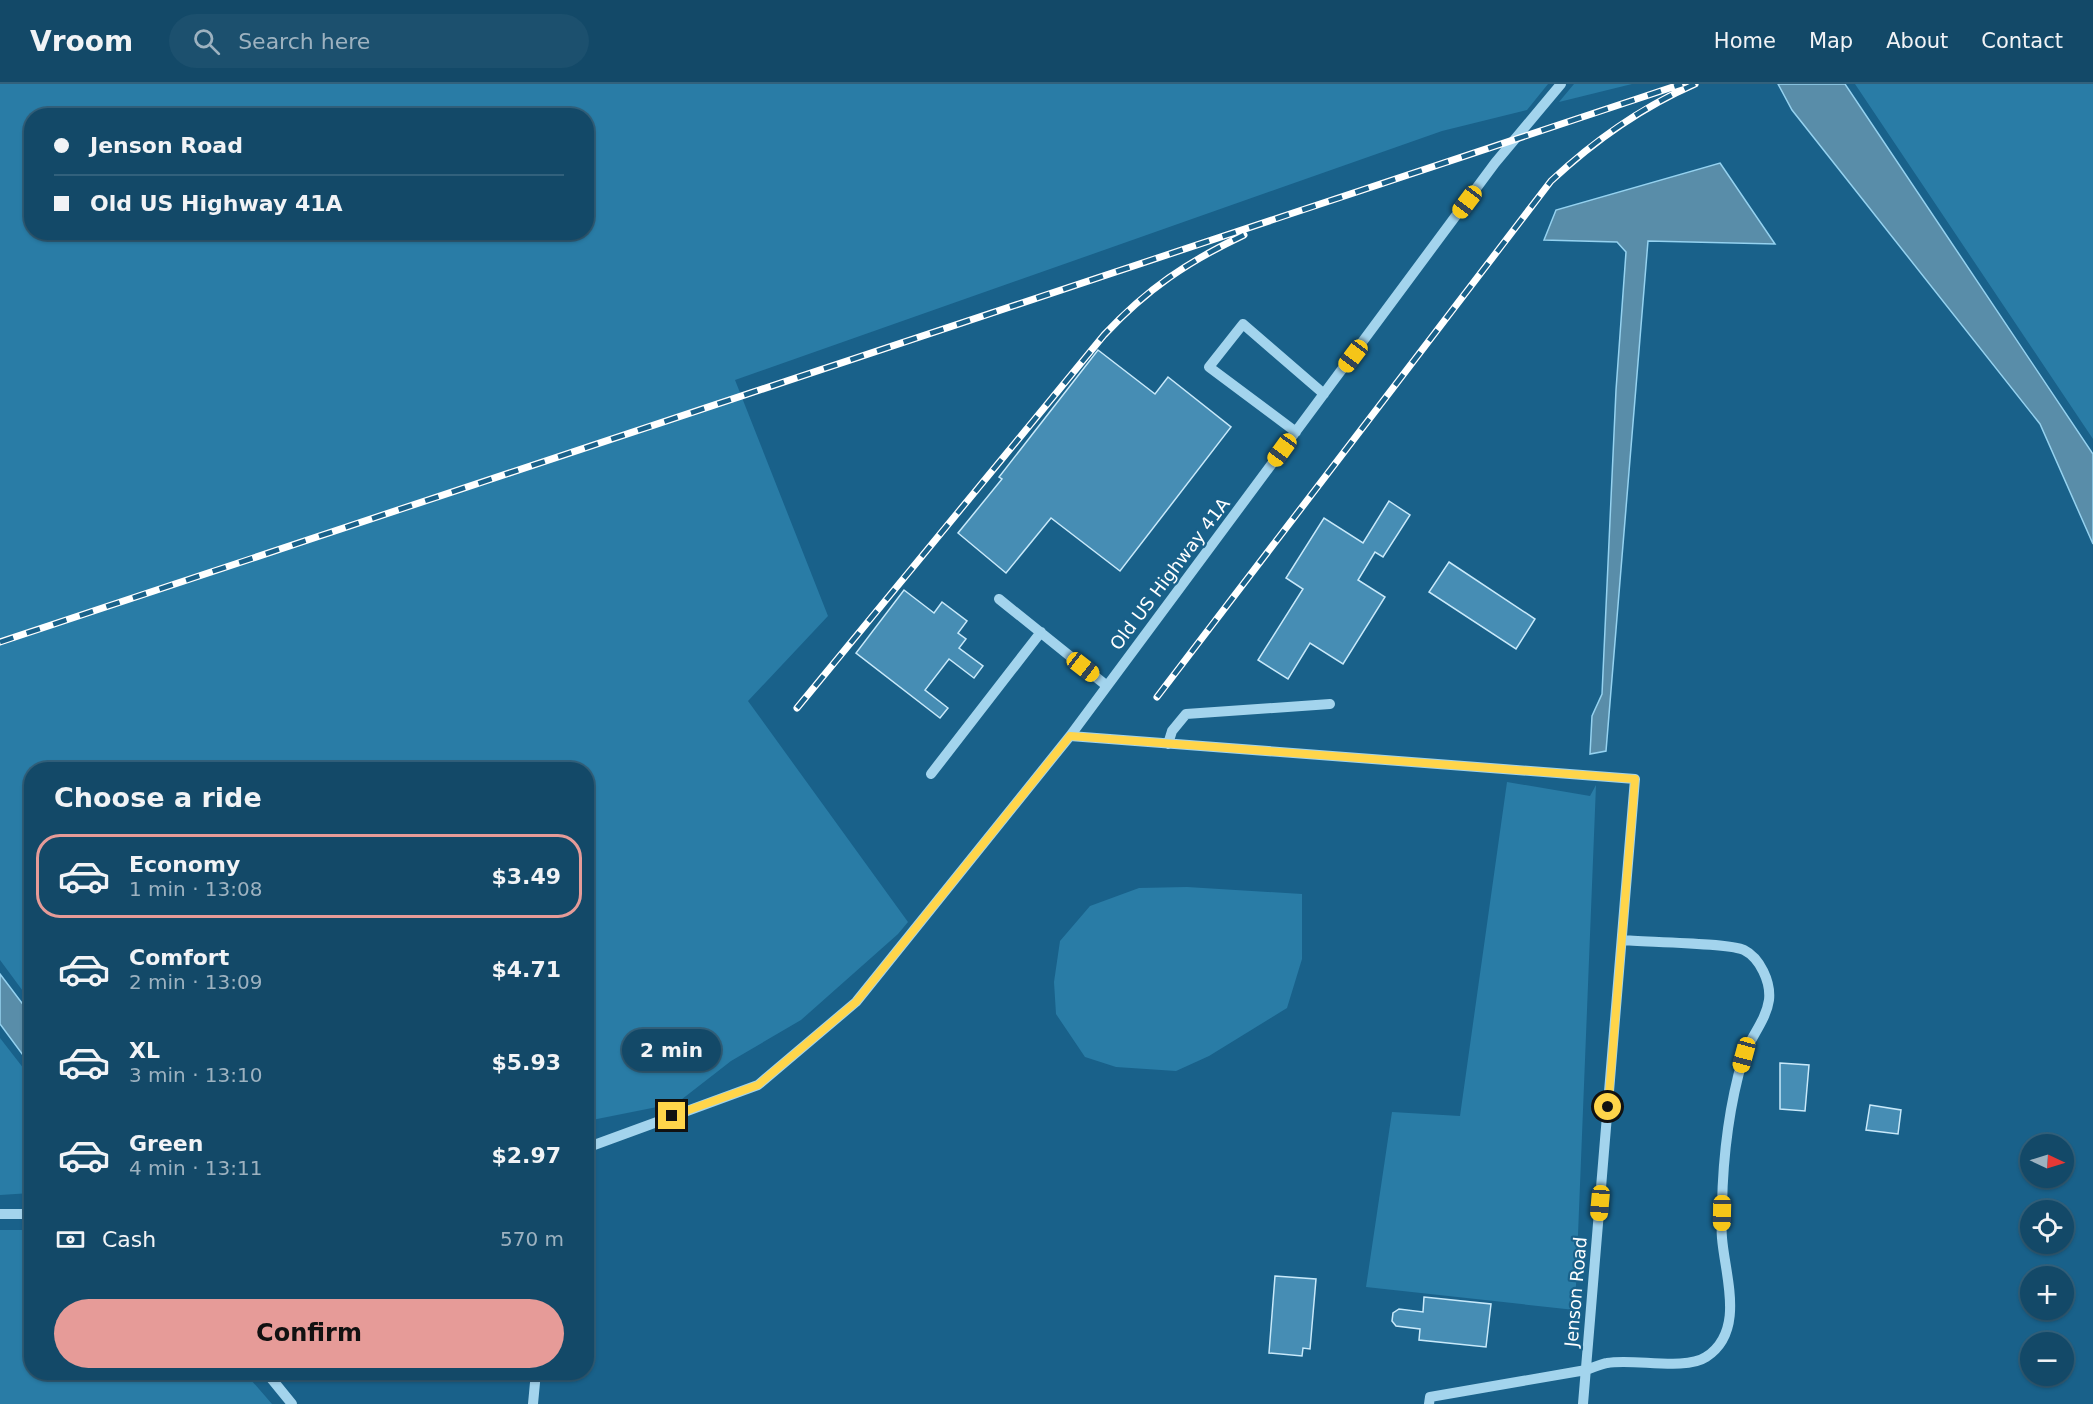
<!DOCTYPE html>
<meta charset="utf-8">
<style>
body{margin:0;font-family:"DejaVu Sans",sans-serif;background:#1c506e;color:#f1f3f6;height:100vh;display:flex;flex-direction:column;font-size:22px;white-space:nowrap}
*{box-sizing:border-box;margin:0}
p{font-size:20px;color:#9db2c0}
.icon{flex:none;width:33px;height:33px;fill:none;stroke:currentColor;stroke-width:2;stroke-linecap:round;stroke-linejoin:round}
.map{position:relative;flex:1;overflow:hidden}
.drawer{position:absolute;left:24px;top:678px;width:570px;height:618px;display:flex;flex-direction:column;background:#134968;border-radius:24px;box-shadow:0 2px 4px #0004,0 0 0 2px #32617c}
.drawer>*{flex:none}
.guide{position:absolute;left:24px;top:24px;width:570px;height:132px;border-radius:24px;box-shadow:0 2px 4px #0004,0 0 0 2px #32617c;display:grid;align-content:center;height:132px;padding:0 30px;background:#134968}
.needle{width:39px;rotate:94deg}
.fabs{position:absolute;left:2020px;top:1050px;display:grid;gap:12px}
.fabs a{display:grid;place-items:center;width:54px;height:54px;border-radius:50%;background:#134968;box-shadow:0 2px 4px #0004,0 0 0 2px #32617c;font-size:30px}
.end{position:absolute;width:27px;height:27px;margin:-14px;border:8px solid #ffd54a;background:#111;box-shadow:0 0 0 3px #111}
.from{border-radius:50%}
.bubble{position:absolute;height:42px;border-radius:21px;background:#134968;box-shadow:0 2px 4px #0004,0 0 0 2px #32617c;font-size:20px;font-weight:700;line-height:42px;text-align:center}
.car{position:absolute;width:18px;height:36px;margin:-18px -9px;border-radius:8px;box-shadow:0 0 4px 2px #0007;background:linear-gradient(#f5c518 24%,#345 0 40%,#f5c518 0 76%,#345 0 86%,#f5c518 0)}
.guide b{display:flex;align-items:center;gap:21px;height:57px;font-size:22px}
.guide b+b{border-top:2px solid #32617c}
.guide i{width:15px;height:15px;background:#f1f3f6}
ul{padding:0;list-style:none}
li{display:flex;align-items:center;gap:18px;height:84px;margin:0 12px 9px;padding:0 18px;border:3px solid transparent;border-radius:24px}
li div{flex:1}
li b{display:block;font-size:22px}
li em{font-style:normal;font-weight:700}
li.on{border-color:#e69b98}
li>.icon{width:54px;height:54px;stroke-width:1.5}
h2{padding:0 30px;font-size:27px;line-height:72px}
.pay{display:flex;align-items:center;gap:15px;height:66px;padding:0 30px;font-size:22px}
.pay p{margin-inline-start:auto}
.primary-button{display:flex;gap:12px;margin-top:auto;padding:12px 30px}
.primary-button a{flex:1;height:69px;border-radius:36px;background:#e69b98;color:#111;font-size:24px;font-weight:700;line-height:69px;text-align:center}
header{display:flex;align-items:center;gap:36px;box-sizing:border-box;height:84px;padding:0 30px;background:#134968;border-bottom:2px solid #32617c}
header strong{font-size:28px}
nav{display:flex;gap:33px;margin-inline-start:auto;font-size:21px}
.search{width:420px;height:54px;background:#1c506e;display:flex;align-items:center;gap:15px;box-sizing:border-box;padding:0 21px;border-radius:33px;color:#9db2c0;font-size:22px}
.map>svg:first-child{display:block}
.green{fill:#297ca6;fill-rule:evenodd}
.water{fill:#598da9;stroke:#95d2f0;stroke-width:1.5}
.building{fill:#468db4;stroke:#c8e9fa;stroke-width:1.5}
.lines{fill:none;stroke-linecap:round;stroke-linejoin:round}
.minor{stroke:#a3d4ed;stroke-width:10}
.rail-casing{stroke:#fff;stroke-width:7}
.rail{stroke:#19618a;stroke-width:4.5;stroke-dasharray:14;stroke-linecap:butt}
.route{stroke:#ffd54a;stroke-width:8}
.labels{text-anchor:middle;stroke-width:4.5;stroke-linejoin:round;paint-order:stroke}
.street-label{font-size:18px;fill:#fff;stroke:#19618a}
</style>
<header>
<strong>Vroom</strong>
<div class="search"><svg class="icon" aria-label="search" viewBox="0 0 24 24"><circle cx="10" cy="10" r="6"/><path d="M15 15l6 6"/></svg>Search here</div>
<nav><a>Home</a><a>Map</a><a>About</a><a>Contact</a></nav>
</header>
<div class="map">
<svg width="2093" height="1320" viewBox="0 0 2093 1320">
<rect width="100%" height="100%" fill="#19618a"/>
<path class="green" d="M0 0H1548L1527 26 1442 47 735 296 828 532 748 617 908 838 898 850 801 936 731 977 677 1019 587 1037 586 686H32L31 918 0 876ZM32 32H586V148H32Z
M1574 0H1632L1559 18Z
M1855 0H2093V355Z
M1507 698 1590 712 1596 701 1575 1226 1366 1203 1392 1028 1460 1032Z
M1187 803 1302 810V875L1287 924 1209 972 1176 987 1116 983 1085 973 1056 930 1054 898 1060 857 1090 822 1139 804Z
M0 954 31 994V1109L0 1111Z
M0 1146H31L32 1288 245 1289 272 1320H0Z"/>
<path class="water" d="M1778 0H1845L2093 370V460L2040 340 1792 26Z
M1720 79 1775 160 1648 157 1606 667 1590 670 1592 632 1602 610 1616 306 1626 168 1617 158 1544 156 1556 126Z
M0 890 31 931V982L0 940Z"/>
<path class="building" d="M1098 266 1155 310 1168 293 1231 343 1120 487 1051 434 1006 489 958 449 1002 395 999 393Z
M1389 417 1410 431 1383 473 1375 468 1358 496 1385 513 1343 580 1310 559 1288 595 1258 576 1303 505 1286 494 1324 434 1363 459Z
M1449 478 1535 535 1516 565 1429 508Z
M904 506 934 529 942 518 967 537 958 549 966 555 959 564 983 582 974 594 949 575 925 606 948 624 940 634 856 569Z
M1780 979 1809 981 1805 1027 1780 1025Z
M1870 1021 1901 1026 1898 1050 1866 1046Z
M1275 1192 1316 1195 1310 1265 1303 1264 1302 1272 1269 1269Z
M1424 1213 1491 1220 1486 1263 1419 1256 1420 1245 1396 1242 1392 1237 1393 1229 1399 1225 1423 1228Z"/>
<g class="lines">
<path class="minor" d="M1296 348 1209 283 1243 240 1324 310
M999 515 1107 602
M1070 652 1635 695 1583 1320
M1168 660 1172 647 1186 630 1330 620
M931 690 1041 548
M586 1064 758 1001 856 918 1070 652 1495 79 1561 0
M0 1130H32
M266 1288 292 1320
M533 1320 536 1288
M1429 1320 1430 1313 1586 1286C1593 1284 1600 1280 1607 1279 1633 1274 1685 1287 1706 1273 1746 1247 1725 1192 1722 1154 1721 1143 1722 1133 1722 1122 1723 1072 1729 1022 1743 974 1749 955 1766 937 1769 916 1771 898 1760 874 1744 866 1731 859 1644 858 1622 856"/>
<g class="rail-casing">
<path id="rail" d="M0 558 1682 0
M1157 613 1551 97C1595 56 1640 24 1695 0
M797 624 1104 251C1147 205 1187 178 1244 151"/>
</g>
<use href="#rail" class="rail"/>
</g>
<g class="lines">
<path class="route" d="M672 1032 758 1001 856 918 1070 652 1635 695 1608 1023"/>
</g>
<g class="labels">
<g class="street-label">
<text transform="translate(1170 490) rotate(-53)" y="6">Old US Highway 41A</text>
<text transform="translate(1576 1208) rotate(-85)" y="6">Jenson Road</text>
</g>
</g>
</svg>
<div class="fabs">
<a><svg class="needle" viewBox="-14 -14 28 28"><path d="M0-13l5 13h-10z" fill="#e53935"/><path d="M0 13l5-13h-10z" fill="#9db2c0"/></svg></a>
<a><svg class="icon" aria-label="locate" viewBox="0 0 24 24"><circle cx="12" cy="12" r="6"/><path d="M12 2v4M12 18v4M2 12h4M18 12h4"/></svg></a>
<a>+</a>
<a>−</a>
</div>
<i class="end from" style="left:1608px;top:1023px"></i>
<i class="end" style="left:672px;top:1032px"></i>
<div class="bubble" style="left:622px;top:945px;width:99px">2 min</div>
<i class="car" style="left:1467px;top:118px;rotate:217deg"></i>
<i class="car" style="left:1353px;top:272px;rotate:217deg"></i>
<i class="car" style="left:1282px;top:366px;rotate:216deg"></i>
<i class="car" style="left:1083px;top:583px;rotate:128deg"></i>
<i class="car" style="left:1744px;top:971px;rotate:195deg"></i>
<i class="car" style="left:1600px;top:1119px;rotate:185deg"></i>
<i class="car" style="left:1722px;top:1129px;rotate:181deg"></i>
<div class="guide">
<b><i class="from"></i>Jenson Road</b>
<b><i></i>Old US Highway 41A</b>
</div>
<section class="drawer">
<h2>Choose a ride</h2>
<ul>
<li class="on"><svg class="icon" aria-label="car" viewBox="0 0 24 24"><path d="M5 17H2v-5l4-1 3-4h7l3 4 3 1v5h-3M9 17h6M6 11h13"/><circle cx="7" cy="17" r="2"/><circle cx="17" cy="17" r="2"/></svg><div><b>Economy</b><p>1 min · 13:08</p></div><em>$3.49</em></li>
<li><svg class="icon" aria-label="car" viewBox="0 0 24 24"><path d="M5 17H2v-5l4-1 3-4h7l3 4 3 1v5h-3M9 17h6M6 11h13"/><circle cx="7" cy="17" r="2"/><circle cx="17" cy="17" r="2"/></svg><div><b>Comfort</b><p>2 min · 13:09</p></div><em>$4.71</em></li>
<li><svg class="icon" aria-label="car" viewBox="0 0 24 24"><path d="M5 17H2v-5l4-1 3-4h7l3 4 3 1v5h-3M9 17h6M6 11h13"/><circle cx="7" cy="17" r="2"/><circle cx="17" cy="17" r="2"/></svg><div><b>XL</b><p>3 min · 13:10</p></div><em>$5.93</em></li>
<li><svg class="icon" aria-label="car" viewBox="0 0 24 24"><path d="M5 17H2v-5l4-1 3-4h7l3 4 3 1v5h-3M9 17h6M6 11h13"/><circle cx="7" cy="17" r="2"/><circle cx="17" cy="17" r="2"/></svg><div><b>Green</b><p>4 min · 13:11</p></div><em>$2.97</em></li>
</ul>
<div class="pay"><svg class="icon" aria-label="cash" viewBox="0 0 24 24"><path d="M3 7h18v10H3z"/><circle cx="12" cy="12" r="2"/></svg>Cash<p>570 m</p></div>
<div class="primary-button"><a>Confirm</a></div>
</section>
</div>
